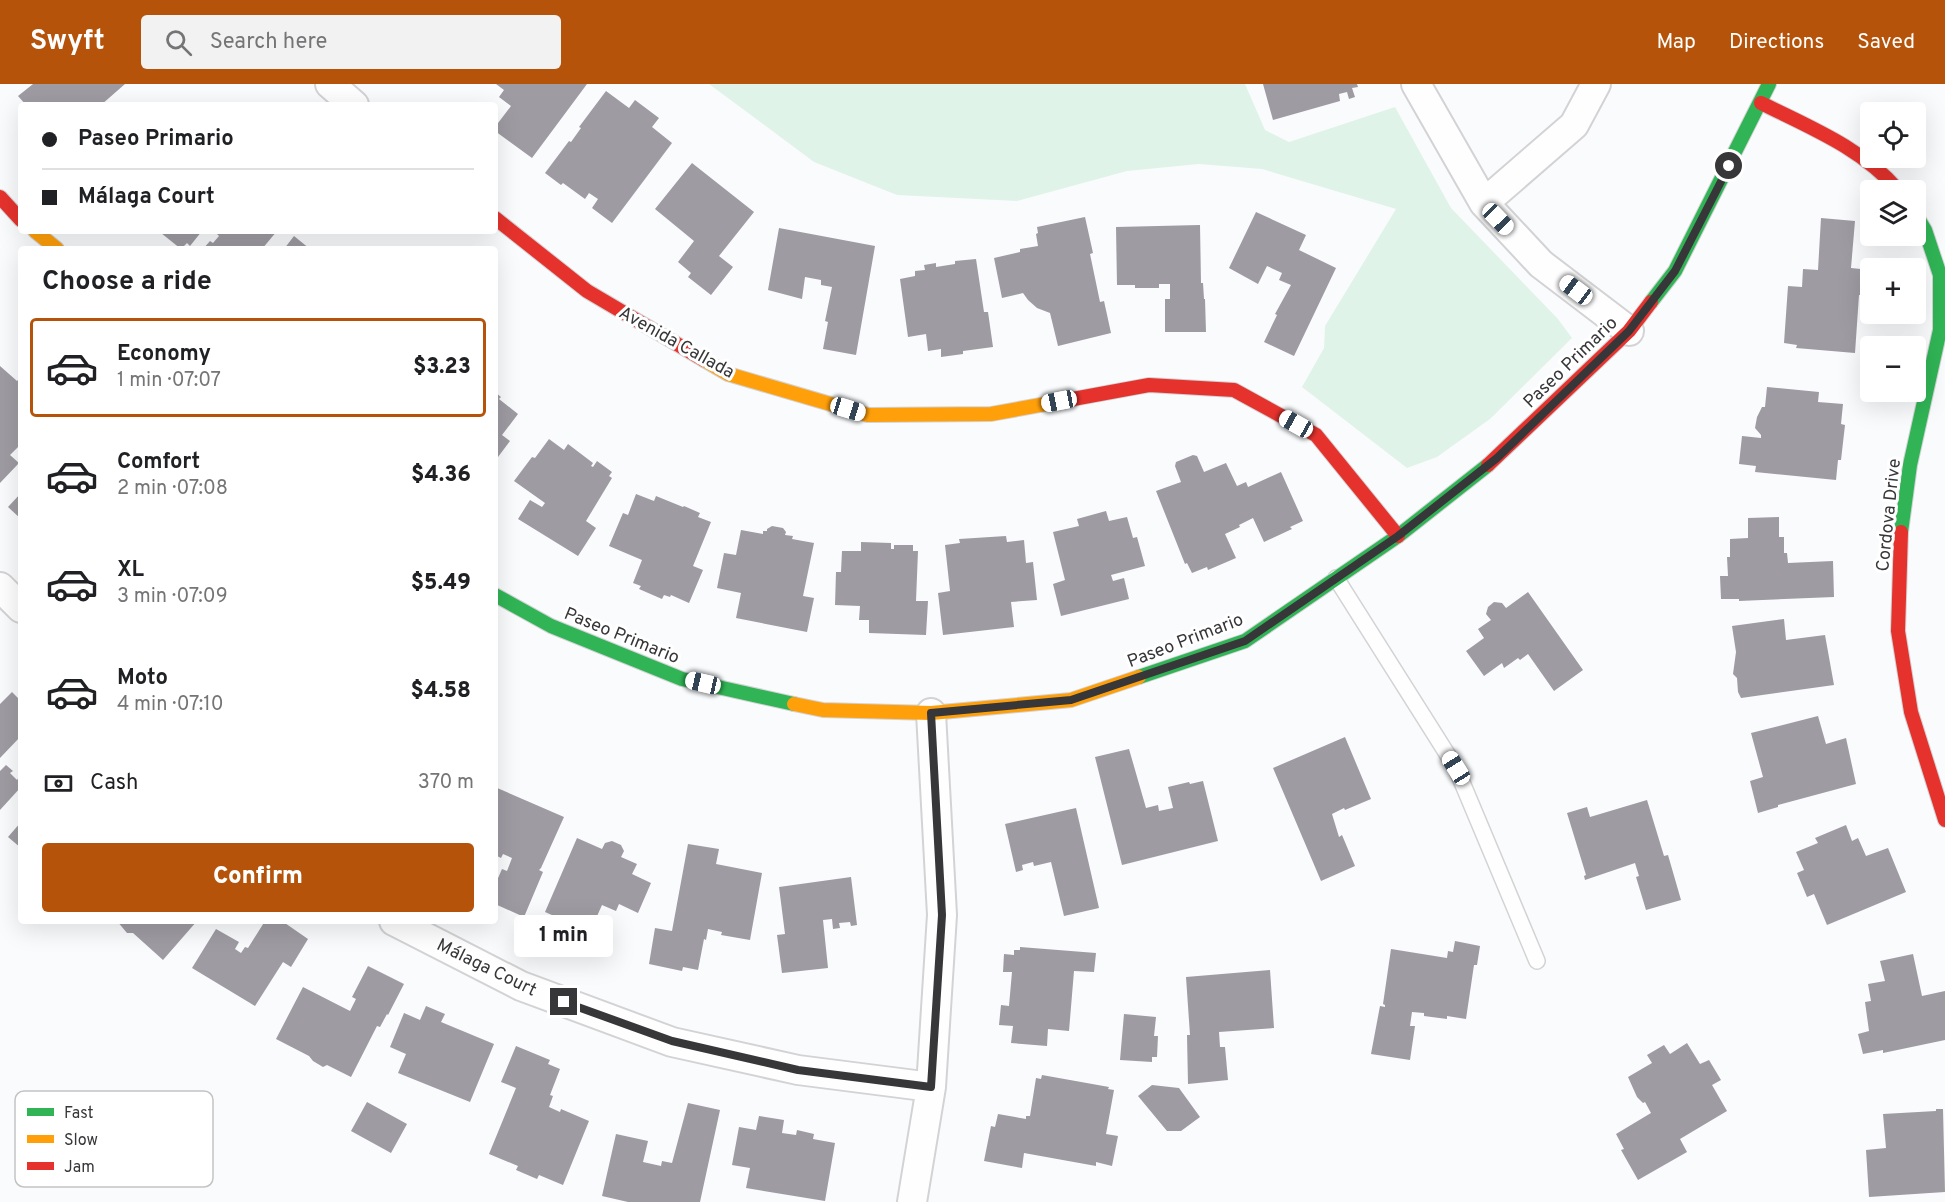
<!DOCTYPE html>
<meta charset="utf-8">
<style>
body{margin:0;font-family:Overpass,sans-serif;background:#f2f2f2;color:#202124;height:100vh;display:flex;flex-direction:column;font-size:22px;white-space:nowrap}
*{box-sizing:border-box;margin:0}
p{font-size:20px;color:#757577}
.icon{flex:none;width:33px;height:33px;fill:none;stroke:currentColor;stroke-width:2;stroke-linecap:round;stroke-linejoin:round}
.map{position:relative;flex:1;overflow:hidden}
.sheet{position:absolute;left:18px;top:162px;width:480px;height:678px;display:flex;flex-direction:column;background:#fff;border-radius:6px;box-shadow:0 6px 24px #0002}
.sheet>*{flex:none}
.top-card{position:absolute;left:18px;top:18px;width:480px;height:132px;border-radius:6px;box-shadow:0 6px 24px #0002;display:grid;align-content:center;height:132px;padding:0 24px;background:#fff}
.buttons{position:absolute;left:1860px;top:18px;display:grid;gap:12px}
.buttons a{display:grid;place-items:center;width:66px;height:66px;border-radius:6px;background:#fff;box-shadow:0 6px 24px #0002;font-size:30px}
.end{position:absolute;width:27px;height:27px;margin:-14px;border:8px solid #37373a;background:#fff;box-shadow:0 0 0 3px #fff}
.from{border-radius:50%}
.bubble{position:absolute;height:42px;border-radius:6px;background:#fff;box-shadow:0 6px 24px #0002;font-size:20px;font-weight:800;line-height:42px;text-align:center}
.car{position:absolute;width:18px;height:36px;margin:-18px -9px;border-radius:8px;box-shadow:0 0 4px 2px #0007;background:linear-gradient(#fff 24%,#345 0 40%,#fff 0 76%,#345 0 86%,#fff 0)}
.top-card b{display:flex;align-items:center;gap:21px;height:57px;font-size:22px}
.top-card b+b{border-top:2px solid #e0e0e0}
.top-card i{width:15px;height:15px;background:#202124}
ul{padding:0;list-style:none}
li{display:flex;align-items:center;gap:18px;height:99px;margin:0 12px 9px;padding:0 12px;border:3px solid transparent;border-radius:6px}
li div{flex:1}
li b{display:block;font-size:22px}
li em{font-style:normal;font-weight:800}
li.active{border-color:#b45309}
li>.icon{width:54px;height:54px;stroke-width:1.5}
h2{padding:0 24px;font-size:27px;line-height:72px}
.pay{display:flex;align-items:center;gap:15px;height:66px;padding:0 24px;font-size:22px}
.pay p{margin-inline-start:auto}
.button{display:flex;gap:12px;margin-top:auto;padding:12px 24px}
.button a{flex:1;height:69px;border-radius:6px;background:#b45309;color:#fff;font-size:24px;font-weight:800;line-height:69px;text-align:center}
header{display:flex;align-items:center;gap:36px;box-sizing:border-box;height:84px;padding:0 30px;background:#b45309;color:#fff}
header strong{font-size:28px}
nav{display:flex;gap:33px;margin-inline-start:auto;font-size:21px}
.search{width:420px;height:54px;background:#f2f2f2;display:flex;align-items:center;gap:15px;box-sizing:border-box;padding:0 21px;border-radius:6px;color:#757577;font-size:22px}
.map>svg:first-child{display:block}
.green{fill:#e0f3e9}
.building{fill:#9e9ba2}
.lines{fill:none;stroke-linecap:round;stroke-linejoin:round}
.lane-casing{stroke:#d3d3d5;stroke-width:18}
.street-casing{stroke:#d3d3d5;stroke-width:32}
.fast-casing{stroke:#d3d3d5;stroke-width:16}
.slow-casing{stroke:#d3d3d5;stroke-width:16}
.jam-casing{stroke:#d3d3d5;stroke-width:16}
.lane{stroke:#fefeff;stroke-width:15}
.street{stroke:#fefeff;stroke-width:28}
.fast{stroke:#30b455;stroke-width:14}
.slow{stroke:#ff9f0a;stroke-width:14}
.jam{stroke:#e5322d;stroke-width:14}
.route{stroke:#37373a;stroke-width:8}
.labels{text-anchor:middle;stroke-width:6;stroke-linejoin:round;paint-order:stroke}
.street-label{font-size:18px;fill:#37373a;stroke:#fff}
.key{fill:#fff;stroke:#c3c3c4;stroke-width:1.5}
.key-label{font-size:16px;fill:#37373a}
</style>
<header>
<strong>Swyft</strong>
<div class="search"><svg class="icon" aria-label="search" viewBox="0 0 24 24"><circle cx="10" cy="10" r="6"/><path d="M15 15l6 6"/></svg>Search here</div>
<nav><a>Map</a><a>Directions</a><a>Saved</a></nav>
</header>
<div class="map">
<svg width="1945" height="1118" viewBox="0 0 1945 1118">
<rect width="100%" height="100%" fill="#fafbfd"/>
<path class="green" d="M709 0H1245L1265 46 1289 58 1395 23 1451 124 1558 235 1572 254 1490 335 1437 373 1407 384 1302 303 1324 264 1325 242 1396 125 1262 85 1199 80 1127 87 1017 117 897 111 814 78Z"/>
<path class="building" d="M33 0H125L101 21H26L18 12Z
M496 0H587L532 74 495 47V43L511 22 499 13 504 6Z
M1263 0H1357L1358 3 1352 4 1355 13 1349 15 1347 8 1339 10 1340 17 1273 36Z
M606 7 629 24 635 16 659 34 652 43 672 59 612 139 592 124 598 115 589 109 585 115 563 99 561 101 545 89 569 57 571 58 581 44 579 43Z
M692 79 754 128 719 172 733 183 711 211 688 193 691 189 678 178 694 157 655 125Z
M1256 128 1306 151 1299 166 1336 184 1294 272 1264 258 1277 231 1275 230 1291 201 1279 196 1282 189 1267 182 1258 200 1229 184Z
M1085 133 1093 169 1090 170 1100 218 1104 217 1111 249 1058 262 1050 229 1037 224 1028 216 1023 209 1002 214 994 174 1020 168V165L1038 162 1036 150 1038 149 1037 143Z
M1821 134 1855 137 1851 184 1870 186V212L1859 211 1855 269 1796 264 1797 261 1784 259 1788 202 1802 203 1803 185 1818 186Z
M1200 141 1201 199H1203L1204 215H1205L1206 248H1165V215H1170V200H1159V204H1135V201H1117L1116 143Z
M779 144 875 162 856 271 823 265 828 238 825 237 832 203 821 201V196L805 193 802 215 768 206Z
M162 147H202L190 162 187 159 181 165 161 149Z
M219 147H277L262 165H203L210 157 213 159 219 152 217 150Z
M294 152 310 165H284Z
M976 175 984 228H988L993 263 963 267V270L941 273V265L928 267 926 250 908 253 900 195 915 192V187L925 186 924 181 936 179V183L955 180V177Z
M0 282 17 297 21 293V360L10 371 19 379 0 399Z
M1767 303 1819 308 1818 318 1843 320 1841 340 1845 341 1841 376H1838L1836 396 1755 388 1756 382 1739 380 1742 352 1761 354V351L1755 344 1757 333 1762 323H1765Z
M495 308 501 313 499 315 518 330 502 351 510 357 495 377Z
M549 355 564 366 568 360 593 379 591 382 593 383 597 377 612 388 609 392 612 394 586 437 596 444 578 472 518 435 530 416 542 423 545 419 514 397 532 373 535 374Z
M1193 371 1197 372 1204 388 1226 379 1237 402 1246 398 1248 403 1281 388 1303 437 1290 443 1292 445 1264 458 1253 434 1239 441 1240 443 1225 450 1236 474 1208 486 1207 483 1192 489 1187 479 1185 480 1156 407 1181 398 1175 382 1176 378Z
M21 409V435L8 423Z
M636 410 654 417 656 412 683 423 684 422 700 429 698 433 711 438 693 482 703 486 689 519 671 511 670 513 664 511 662 515 639 505 641 502 633 499 642 476 609 462 623 429 628 431Z
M1106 427 1109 437 1127 433 1133 454 1137 453 1145 482 1111 491 1113 497 1124 494 1129 515 1061 532 1053 500 1065 496 1053 448 1079 442 1077 435Z
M1779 433V453H1784V469H1787L1788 479 1833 477 1834 513 1739 517V515H1721L1720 492H1728L1727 473H1730V455L1748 454V434Z
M772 442 783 444 786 448 785 451 793 452 792 455 814 459 803 512 814 514 807 548 736 534 741 509 717 504 724 469 736 471 741 446 763 450V447H767V445Z
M1006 452 1007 458 1024 456 1026 479 1033 478 1037 516 1011 518 1014 543 943 551 938 509 950 507 945 461 960 459 959 455Z
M861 458 891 459V465H894V461H913V467H918L916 517H928L926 551 869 549V536H859L860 522 835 521 836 488H841L842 467H861Z
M1528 508 1583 586 1554 607 1528 570 1520 576 1518 574 1504 584 1502 579 1484 592 1466 567 1484 554 1478 545 1491 536 1486 530 1488 523 1494 518 1502 519 1506 524Z
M1784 535 1786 556 1825 551 1834 601 1741 614 1738 608 1737 594 1733 590 1736 568 1732 542Z
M12 608 21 617V652L0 674V620Z
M1818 632 1826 660 1846 654 1856 700 1778 721V723L1758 729 1750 697 1763 693 1751 649Z
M1345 653 1371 715 1345 726 1344 724 1332 730 1339 753 1342 751 1355 782 1321 797 1273 684Z
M1129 665 1146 724 1158 721 1159 727 1173 724 1168 703 1189 698 1190 700 1203 697 1218 757 1122 781 1095 673Z
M6 681 13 687 10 689 17 696 19 693 21 695V703L0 726V687Z
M495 703 564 733 541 784 539 786 543 788 524 833 495 820V801L502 785 507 787 512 774 503 770 501 774 495 771Z
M1647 716 1664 772 1668 771 1681 816 1646 826 1636 793 1639 792 1635 779 1585 796 1584 792 1586 791 1567 729 1587 723 1590 733Z
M1076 724 1099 824 1064 832 1051 778 1034 782 1033 778 1022 781 1023 786 1016 788 1005 740Z
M21 738V764L8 753Z
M1846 741 1852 757 1858 754 1866 772 1888 764 1906 808 1827 841 1814 810 1807 813 1797 789 1804 786 1796 768 1818 759 1815 754Z
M577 754 602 765 605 759 612 757 621 761 624 767 621 773 637 780 632 790 651 799 638 829 619 820 616 827 602 821 589 850 560 838 561 835 545 828Z
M688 760 719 765 716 780 762 789 750 856 721 851 722 848 708 845 706 856 704 855 698 886 683 883 682 887 649 880 655 844 672 847Z
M851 793 857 841 851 842 850 838 839 839 840 844 833 845 832 835 823 836 828 884 782 889 777 851 785 850 779 803Z
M117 837H197L163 876 133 849H127Z
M265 837H282L308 855 291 883 283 878 255 922 192 884 216 845 239 858 235 865 241 869 245 863 248 864Z
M1455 857 1480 862 1477 881H1474L1466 935 1447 932V935L1424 932V929L1412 928 1410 942H1415L1410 976 1371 970 1380 922 1385 923V921L1383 920 1391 865 1447 874 1448 867 1453 868Z
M1020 863 1096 869 1094 888 1074 887 1069 947 1048 945 1047 962 1011 959 1013 942 999 941 1001 921 1009 922 1012 888H1003L1004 870 1014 871V866H1020Z
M1913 870 1922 912 1945 907V956L1883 969V966L1863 970 1858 950 1869 947 1865 918 1871 917 1868 900 1885 897 1880 877Z
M368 882 404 900 388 931 387 930 380 943 377 942 351 993 327 981 323 983 313 977 309 972 276 955 303 903 350 927 356 915 352 913Z
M1270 886 1274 944 1219 948 1220 963H1225L1228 996 1188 1000 1187 951H1190L1186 893Z
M426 922 445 930 441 938 494 960 470 1018 398 989 406 970 390 963 404 929 420 936Z
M1124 930 1156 933 1154 952H1158L1157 973H1152V978L1120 976Z
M1687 959 1700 980 1709 976 1721 996 1712 1001 1727 1027 1680 1055 1687 1068 1638 1096 1621 1066 1624 1065 1616 1050 1651 1029 1645 1018 1643 1019 1637 1013 1628 993 1652 979 1647 971 1664 961 1670 970Z
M516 962 550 976 548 980 560 985 550 1011 553 1012 549 1023 560 1028 561 1025 589 1037 563 1101 539 1091 537 1095 516 1086 518 1082 489 1070 516 1004 501 998Z
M1042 991 1109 1003 1108 1005 1114 1006 1106 1050 1118 1052 1112 1082 1096 1078V1082L1024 1069 1022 1084 984 1077 991 1042 995 1043 998 1030 1026 1035V1032H1030L1036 994 1041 995Z
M1152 1001 1179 1004 1200 1033 1181 1047H1167L1138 1012Z
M367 1018 407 1040 391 1069 351 1047Z
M688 1019 720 1026 700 1118H628L602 1112 616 1050 648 1057 643 1078 661 1082 662 1077 672 1079Z
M1936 1025H1943L1945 1108 1869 1113 1866 1066 1886 1064 1883 1030 1936 1027Z
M759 1032 784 1036 782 1049 796 1051 797 1046 814 1050 813 1055 835 1059 825 1117 746 1104 750 1084 732 1081 739 1043 756 1046Z"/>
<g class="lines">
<g class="lane-casing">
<path id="lane" d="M1336 494 1456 684 1537 877"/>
</g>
<g class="street-casing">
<path id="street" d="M330 0 354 21
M1416 0 1484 119 1541 180 1629 247
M1484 119 1574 41 1596 0
M0 503 21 524
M394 837 521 902 672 958 798 986 931 1003
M912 1118 931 1003 942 831 931 629"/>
</g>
<g class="fast-casing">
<path id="fast" d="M1651 218 1675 187 1769 0
M1901 448 1910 381 1940 246V191L1925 146 1916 131
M495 511 551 542 682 595 794 620
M1139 593 1245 557 1398 452 1488 381"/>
</g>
<g class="slow-casing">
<path id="slow" d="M35 147 57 165
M704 276 728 290 868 331 991 330 1073 315
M794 620 823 626 931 629 1071 616 1139 593"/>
</g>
<g class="jam-casing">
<path id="jam" d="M1761 19C1809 43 1862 64 1898 106
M0 113 21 136
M495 134 587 207 704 276
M1073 315 1149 301 1234 306 1316 351 1398 452
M1488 381 1629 247 1651 218
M1901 448 1898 547 1911 628 1945 736"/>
</g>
<use href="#lane" class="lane"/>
<use href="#street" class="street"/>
<use href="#fast" class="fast"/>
<use href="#slow" class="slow"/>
<use href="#jam" class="jam"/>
</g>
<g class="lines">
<path class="route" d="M564 918 672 957 798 986 931 1003 942 831 931 629 1071 616 1245 557 1398 452 1497 374 1629 247 1675 187 1729 82"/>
</g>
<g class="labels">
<g class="street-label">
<text transform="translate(677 258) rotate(29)" y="6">Avenida Callada</text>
<text transform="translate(1570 278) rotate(-44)" y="6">Paseo Primario</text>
<text transform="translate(1888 431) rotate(-84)" y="6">Cordova Drive</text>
<text transform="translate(622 551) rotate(22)" y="6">Paseo Primario</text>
<text transform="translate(1185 556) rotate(-21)" y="6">Paseo Primario</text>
<text transform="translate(487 883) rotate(26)" y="6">Málaga Court</text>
</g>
</g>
<rect x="15" y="1007" width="198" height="96" rx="9" class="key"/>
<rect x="27" y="1024" width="27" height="8" fill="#30b455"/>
<rect x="27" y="1051" width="27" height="8" fill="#ff9f0a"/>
<rect x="27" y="1078" width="27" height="8" fill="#e5322d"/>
<g class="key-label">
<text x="64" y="1034">Fast</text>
<text x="64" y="1061">Slow</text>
<text x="64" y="1088">Jam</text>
</g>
</svg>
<div class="buttons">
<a><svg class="icon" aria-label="locate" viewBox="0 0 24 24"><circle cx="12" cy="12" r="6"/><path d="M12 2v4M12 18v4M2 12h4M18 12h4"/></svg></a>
<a><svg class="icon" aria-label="layers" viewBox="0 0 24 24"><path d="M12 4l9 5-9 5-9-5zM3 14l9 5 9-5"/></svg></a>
<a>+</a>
<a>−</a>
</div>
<i class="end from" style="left:1729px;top:82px"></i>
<i class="end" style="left:564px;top:918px"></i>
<div class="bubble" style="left:514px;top:831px;width:99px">1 min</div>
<i class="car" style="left:1498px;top:135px;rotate:136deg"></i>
<i class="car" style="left:1576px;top:206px;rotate:307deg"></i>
<i class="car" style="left:1059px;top:317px;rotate:259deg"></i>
<i class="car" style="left:848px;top:325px;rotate:107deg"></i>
<i class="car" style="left:1296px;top:340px;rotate:299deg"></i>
<i class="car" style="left:703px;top:599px;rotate:283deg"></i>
<i class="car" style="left:1456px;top:684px;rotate:328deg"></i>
<div class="top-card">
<b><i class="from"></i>Paseo Primario</b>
<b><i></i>Málaga Court</b>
</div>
<section class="sheet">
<h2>Choose a ride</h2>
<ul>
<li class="active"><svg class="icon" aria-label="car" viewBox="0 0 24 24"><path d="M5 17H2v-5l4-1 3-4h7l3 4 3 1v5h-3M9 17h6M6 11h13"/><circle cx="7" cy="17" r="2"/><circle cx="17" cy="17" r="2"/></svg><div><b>Economy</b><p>1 min · 07:07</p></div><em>$3.23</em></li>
<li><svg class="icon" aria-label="car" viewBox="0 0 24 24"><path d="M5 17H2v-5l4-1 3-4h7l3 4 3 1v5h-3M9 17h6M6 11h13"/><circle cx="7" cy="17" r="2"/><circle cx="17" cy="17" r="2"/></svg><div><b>Comfort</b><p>2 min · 07:08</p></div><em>$4.36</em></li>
<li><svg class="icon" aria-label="car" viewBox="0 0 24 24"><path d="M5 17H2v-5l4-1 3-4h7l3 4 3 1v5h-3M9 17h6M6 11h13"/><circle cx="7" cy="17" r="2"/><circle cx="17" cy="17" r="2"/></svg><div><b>XL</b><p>3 min · 07:09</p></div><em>$5.49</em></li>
<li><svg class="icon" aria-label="car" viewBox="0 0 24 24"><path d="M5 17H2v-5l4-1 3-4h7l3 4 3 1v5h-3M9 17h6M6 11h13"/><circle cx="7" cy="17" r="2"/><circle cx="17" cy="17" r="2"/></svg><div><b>Moto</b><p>4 min · 07:10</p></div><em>$4.58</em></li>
</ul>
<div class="pay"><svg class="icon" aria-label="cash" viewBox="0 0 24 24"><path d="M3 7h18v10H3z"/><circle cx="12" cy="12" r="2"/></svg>Cash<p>370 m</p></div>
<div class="button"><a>Confirm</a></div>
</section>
</div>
